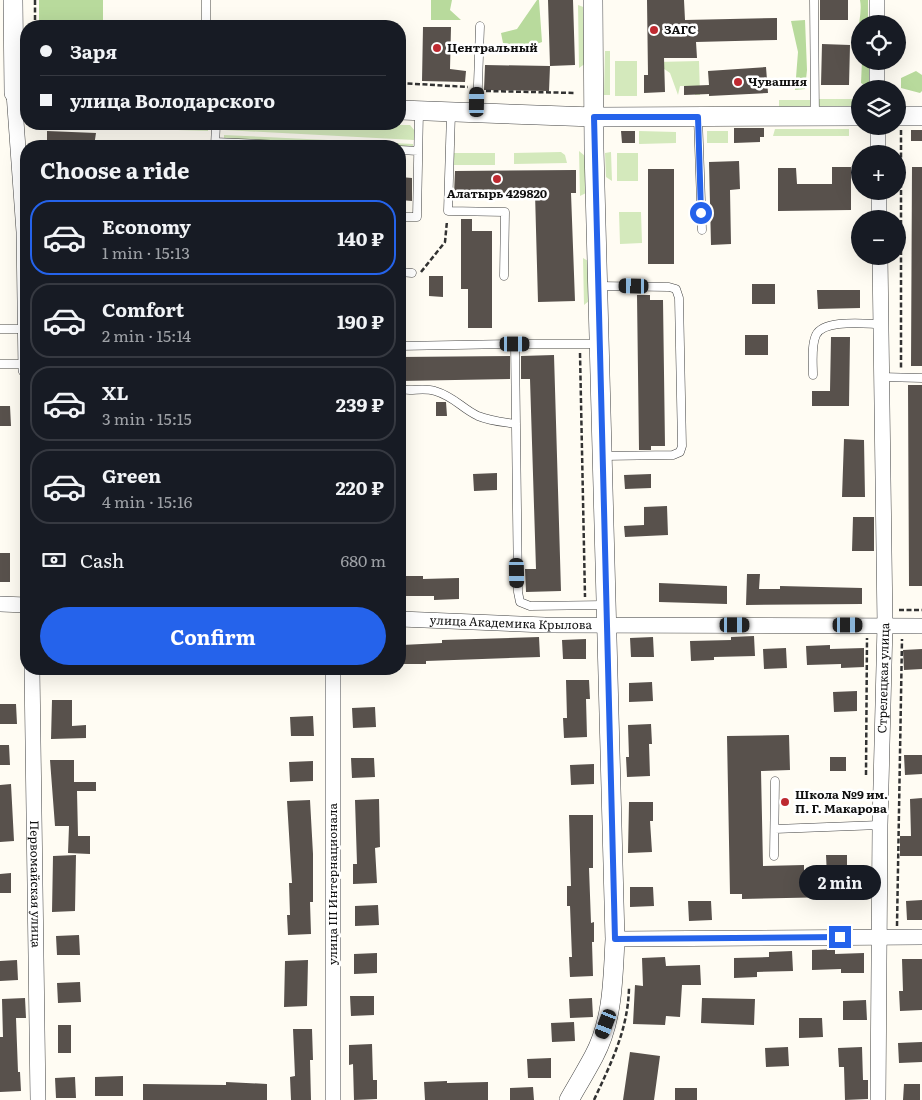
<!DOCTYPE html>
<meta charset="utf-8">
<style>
body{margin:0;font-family:Literata,serif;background:#20242c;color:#f1f3f6;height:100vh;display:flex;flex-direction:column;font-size:19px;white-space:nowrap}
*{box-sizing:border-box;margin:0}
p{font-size:16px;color:#9ea1a6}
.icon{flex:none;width:28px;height:28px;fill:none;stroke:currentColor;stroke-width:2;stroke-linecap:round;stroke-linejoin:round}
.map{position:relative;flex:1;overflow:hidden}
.sheet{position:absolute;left:20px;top:140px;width:386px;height:535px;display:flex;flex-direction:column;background:#171b24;border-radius:20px;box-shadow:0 5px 20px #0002}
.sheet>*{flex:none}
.top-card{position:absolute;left:20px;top:20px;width:386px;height:110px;border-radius:20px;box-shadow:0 5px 20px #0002;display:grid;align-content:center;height:110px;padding:0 20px;background:#171b24}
.buttons{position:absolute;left:851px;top:15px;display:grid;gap:10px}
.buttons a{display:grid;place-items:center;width:55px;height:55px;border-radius:50%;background:#171b24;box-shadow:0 5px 20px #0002;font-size:25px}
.end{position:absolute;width:22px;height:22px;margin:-11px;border:6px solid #2563eb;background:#fff;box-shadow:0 0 0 2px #fff}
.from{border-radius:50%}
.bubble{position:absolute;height:35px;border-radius:18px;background:#171b24;box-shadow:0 5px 20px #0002;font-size:16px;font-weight:700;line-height:35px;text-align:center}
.car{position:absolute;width:15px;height:30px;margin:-15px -8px;border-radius:6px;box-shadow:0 0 4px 1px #0007;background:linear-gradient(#222 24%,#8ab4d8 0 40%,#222 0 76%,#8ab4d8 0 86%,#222 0)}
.top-card b{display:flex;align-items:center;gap:18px;height:48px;font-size:19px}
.top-card b+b{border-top:1px solid #363941}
.top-card i{width:12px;height:12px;background:#f1f3f6}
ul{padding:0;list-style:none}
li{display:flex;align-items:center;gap:15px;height:75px;margin:0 10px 8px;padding:0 10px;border:2px solid #363941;border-radius:20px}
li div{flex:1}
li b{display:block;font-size:19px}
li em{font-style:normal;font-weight:700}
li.active{border-color:#2563eb}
li>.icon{width:45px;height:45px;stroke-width:1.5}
h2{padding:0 20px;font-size:22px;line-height:60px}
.pay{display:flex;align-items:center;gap:12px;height:55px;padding:0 20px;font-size:19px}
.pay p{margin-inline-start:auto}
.primary-button{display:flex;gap:10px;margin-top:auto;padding:10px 20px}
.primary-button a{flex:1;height:58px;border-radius:30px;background:#2563eb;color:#fff;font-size:20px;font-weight:700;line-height:58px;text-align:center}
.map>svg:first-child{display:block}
.green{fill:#d4e9bc}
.forest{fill:#b8da9c}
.building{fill:#58514c}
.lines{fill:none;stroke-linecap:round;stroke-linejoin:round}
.service-casing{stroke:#434343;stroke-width:9}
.minor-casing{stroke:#434343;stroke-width:16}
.tertiary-casing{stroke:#434343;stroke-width:20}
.path{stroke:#323232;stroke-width:2.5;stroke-dasharray:5 2.5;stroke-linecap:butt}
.service{stroke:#fff;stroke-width:8}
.minor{stroke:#fff;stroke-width:15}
.tertiary{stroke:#fff;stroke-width:19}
.route{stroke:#2563eb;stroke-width:6}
.poi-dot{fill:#be2a31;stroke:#fff;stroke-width:2}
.labels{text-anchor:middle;stroke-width:5;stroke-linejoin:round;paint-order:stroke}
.poi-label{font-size:12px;font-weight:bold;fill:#101010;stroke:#fff;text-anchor:start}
.street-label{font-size:12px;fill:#101010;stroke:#fff}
</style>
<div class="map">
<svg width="922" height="1100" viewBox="0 0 922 1100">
<rect width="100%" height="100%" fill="#fffcf3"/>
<path class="green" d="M578 5 586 8V63L579 68Z
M605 51H610V95H604Z
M615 61H637V96H615Z
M699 61 700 95H695L694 86H680L678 95 670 73 657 64V62Z
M818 99H860V106L818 107Z
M779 100H810V107H779Z
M50 124H208V131L54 126Z
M224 124 410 125 415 131 414 140 224 130Z
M775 129H849V136H773Z
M639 131 676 132V143L639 144Z
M707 131H728V143H707Z
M224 135 413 144V148L224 139Z
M579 151 585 156 586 193 580 196Z
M561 152 565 155 567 163 514 164V153Z
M611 152 612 181 606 177 605 153Z
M453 153H495V165H453Z
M617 153H638V181H617Z
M619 212H641L642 243 620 244Z
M583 258 588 261 589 301 584 305Z"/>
<path class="forest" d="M39 0H103V26H39Z
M431 0H452L450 10 461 20H431Z
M537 0H539L542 42 529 47 503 43 501 33 517 29Z
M860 0H868V24H860V44C855 30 863 15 860 0Z
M805 20 807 70 805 89 795 90 798 52 791 21Z
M862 61H869L870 89 861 83Z
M916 71 922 75V91L920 93 901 88V78Z"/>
<path class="building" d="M548 0H573L575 65 550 66Z
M647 0H684L685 20 777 18V40L696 42 697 58H664L665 92 644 93V75H648Z
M820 0H848V20H820Z
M423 27H451L450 69 466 71 465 82 422 81Z
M822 44 850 45 849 85H821Z
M485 65 550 66 549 91 484 90Z
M766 67 768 93 709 96V94L684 95V86L709 85 708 71Z
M734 128H764V137H760V142L734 143Z
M911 130H922V141H911Z
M47 131 96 133 94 146H47Z
M621 131H635V143H622Z
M739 161 740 189 730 190 731 244 711 245 709 162Z
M832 167H851V210L778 211V168H796L797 184H832Z
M912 167H922V366H911Z
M648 169H674V264H648Z
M576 170V193H571L575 301 538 302 535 193 454 194 455 171Z
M400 177 412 178V201L400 200Z
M461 219H472V231H492V328H468V289H461Z
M429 276H443V297L429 296Z
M752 284H775V304H752Z
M817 290H860V308L818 309Z
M637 295H650V300H663L665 446H651V450H639Z
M745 335H768V355H745Z
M831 337H850L849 406H812V391H830Z
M554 355 561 591 526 592 525 569H536L530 379H521V356Z
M510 356V379L400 381V357Z
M908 385H922V586H909Z
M436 402H446L447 416H436Z
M0 406H10L11 426H0Z
M844 439 864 440 865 497H842Z
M497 473V490L474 491 473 474Z
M651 474V488L625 489 624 475Z
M667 506 668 535 625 537 624 526 644 525V507Z
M853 517H874V551H852Z
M0 553H10V582H0Z
M747 574H760L759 589H780V586L862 588V604L746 605Z
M401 576H423V579L459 578V599L434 600V596H401Z
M659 583 727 586V604L659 602Z
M754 636 755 656 714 657V660L691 661 690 641 731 640V637Z
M539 637 540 657 426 661V664H403L402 645 442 643V640Z
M653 637 654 657H631L630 638Z
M586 639V659H563L562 640Z
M830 645V649L864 648V667L841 668V664L807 665 806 646Z
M786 648 787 668 764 669 763 649Z
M922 649V669L904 670 903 650Z
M566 680H589L590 699H586L587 737 564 738 563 718H567Z
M652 682 653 701 629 702V683Z
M857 691V711L834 712 833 692Z
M52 700H72V726L86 725V738L51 739Z
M0 704H16L17 724H0Z
M375 707 376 727 353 728 352 708Z
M313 716 314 736H291L290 717Z
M651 724 652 744H649L650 776 627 777 626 757H629L628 725Z
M789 735 790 770 761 771 763 866 804 865V876H827L826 855H847V893H834L835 897 742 899V894H730L727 736Z
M0 745H9L10 765H0Z
M904 755H922V774L905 775Z
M830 757H846V771H830Z
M351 758H374L375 777 352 778Z
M50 760H74V782H96V791H77L78 836H90V854L68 853 69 826H55Z
M313 761V781L290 782 289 762Z
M594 764V784L571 785 570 765Z
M11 784 14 841 0 842V785Z
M922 798V856H900V836H911L910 799Z
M379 799 380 847 375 848 377 883 353 884V864H357L355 800Z
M310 800 313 854V902H310L311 934 288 935 287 915H290L289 883H292L287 801Z
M629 802H653V821H650L652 852 628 853Z
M569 815H593V868H589L591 923 594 922V942H592L593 976 570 977 569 957H572L570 906H567V886H571Z
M76 855 75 911 52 912 53 856Z
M11 873V893H0V874Z
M630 887H653L654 906 630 907Z
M922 900V920H907L906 901Z
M688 901H711L712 920 689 921Z
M378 905 379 925 355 926V906Z
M79 935 80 955H57L56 936Z
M835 949V954L864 953V973H841V969L812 970V950Z
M792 951 793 971 757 972V977L734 978V958L769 957V952Z
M377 953V973L354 974V954Z
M665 957 666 966 700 965 701 985H682L680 1017 666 1016 665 1025 633 1024 635 985 643 986 642 958Z
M902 959H922V1010L900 1011 899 991H903Z
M17 960 18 980 0 981V961Z
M308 960 307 1006 284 1007 285 961Z
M80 982 81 1002 58 1003 57 983Z
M350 996H374V1015L351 1016Z
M25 998 26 1018H16L18 1072H20L21 1091 0 1092V1037H3L2 999Z
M592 998 593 1017 570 1018 569 999Z
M702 998 755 999 754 1025 701 1023Z
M866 1000 867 1020H843V1001Z
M799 1018H822L823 1037 799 1038Z
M574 1022 575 1041 552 1042 551 1023Z
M58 1025H71V1053H58Z
M293 1029H312L313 1060H310L311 1100H291L290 1077 295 1076Z
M922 1042V1062L899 1063 898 1043Z
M372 1044 373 1080H377V1099L354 1100 353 1064 349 1065V1045Z
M788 1047 789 1066 766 1067 765 1048Z
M862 1047 863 1080H868V1099L845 1100 844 1067H839L838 1048Z
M630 1052 660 1056 654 1100H623Z
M551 1058V1078H528L527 1059Z
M123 1076V1096H95V1077Z
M75 1077 76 1098H56L55 1078Z
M447 1081V1083L488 1082V1100H425L424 1082Z
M226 1082 267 1084V1100H143V1084L226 1085Z
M904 1084H920V1100H903Z
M533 1087 534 1100H510V1088Z
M675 1088H697V1100H675Z"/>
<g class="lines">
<g class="service-casing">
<path id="service" d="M814 0 815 116
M206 26V0
M451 113 448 211 505 212 504 276
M477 113 480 26
M698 117 702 230
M215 142 305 146
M215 146 216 124
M400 150 418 151
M400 217H417L419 111
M400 272 412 273
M599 286 669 287 676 289 679 298 682 446 680 452 673 455 603 456
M0 329H26
M600 344H515L518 592 520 602 530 606 605 605
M400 346 515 344
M0 364H26
M813 375C813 363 811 346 816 335 824 319 865 324 881 324
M881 377 922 378
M400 389C411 392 423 387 435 391 455 397 461 408 478 416 490 421 503 422 516 424
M775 829 880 825
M774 856 775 781"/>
</g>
<g class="minor-casing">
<g id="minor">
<path d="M877 0V24"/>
<path d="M877 61V89"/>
<path d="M14 93 24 232 26 370"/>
<path d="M878 126V154"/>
<path d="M879 191V219"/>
<path d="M0 604 26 605"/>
<path id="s1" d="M400 619 545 625 922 626"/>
<path id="s2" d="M32 669 38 1100"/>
<path d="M333 669V1100"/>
<path d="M615 939 922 937"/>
<path id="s3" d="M878 1100 880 825 885 625 880 256"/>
</g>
</g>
<g class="tertiary-casing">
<path id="tertiary" d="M13 0 14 93
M400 110 594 117 860 116
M898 116H922
M569 1100C577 1086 586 1071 594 1056 613 1020 613 979 615 939L594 149 593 0"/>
</g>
<path class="path" d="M35 0V26
M400 83 468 87
M486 91 576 93
M901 130V370
M421 272 445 242 447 221
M580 353 585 597
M899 610H922
M866 775 867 638
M897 926 902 639
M594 1100C611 1063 628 1030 629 988"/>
<use href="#service" class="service"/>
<use href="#minor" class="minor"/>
<use href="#tertiary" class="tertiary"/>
</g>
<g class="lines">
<path class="route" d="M701 213 698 117H594L615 939 840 937"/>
</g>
<g class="poi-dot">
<circle cx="654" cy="30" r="5"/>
<circle cx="437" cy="48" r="5"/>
<circle cx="738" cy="82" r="5"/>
<circle cx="497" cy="179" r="5"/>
<circle cx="785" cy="802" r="5"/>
</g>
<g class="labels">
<g class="poi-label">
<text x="664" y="34">ЗАГС</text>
<text x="447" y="52">Центральный</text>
<text x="748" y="86">Чувашия</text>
<text x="497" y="198" text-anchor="middle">Алатырь 429820</text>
<text x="795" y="799">Школа №9 им.<tspan x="795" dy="14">П. Г. Макарова</tspan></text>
</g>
<g class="street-label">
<text dy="4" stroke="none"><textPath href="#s1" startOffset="111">улица Академика Крылова</textPath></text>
<text dy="4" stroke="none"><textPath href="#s3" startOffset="422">Стрелецкая улица</textPath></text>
<text dy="4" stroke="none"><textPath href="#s2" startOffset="215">Первомайская улица</textPath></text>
<text transform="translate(333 884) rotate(-90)" y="4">улица III Интернационала</text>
</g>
</g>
</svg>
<div class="buttons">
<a><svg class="icon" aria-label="locate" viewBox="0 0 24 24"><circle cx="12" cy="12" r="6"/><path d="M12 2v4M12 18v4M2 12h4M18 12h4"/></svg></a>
<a><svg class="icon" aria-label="layers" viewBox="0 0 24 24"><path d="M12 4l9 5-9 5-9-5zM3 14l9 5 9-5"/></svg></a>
<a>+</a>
<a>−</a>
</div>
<i class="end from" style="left:701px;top:213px"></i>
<i class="end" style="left:840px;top:937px"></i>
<div class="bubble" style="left:799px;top:865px;width:82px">2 min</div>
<i class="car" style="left:477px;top:102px;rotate:1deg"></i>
<i class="car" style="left:634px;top:286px;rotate:271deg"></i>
<i class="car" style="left:515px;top:344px;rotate:90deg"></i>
<i class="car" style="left:517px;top:573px;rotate:179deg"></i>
<i class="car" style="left:735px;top:625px;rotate:90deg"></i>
<i class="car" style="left:848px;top:625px;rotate:90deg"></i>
<i class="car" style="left:606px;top:1024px;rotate:201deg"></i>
<div class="top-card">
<b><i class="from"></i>Заря</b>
<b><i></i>улица Володарского</b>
</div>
<section class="sheet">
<h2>Choose a ride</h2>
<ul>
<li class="active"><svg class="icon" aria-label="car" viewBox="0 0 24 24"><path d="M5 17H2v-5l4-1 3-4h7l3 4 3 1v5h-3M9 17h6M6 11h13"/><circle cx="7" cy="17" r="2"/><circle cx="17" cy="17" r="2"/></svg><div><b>Economy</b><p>1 min · 15:13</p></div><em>140 ₽</em></li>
<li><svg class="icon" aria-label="car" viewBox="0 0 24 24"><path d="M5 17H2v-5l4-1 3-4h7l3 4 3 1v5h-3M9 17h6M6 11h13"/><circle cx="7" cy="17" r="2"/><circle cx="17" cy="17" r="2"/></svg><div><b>Comfort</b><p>2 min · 15:14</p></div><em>190 ₽</em></li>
<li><svg class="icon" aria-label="car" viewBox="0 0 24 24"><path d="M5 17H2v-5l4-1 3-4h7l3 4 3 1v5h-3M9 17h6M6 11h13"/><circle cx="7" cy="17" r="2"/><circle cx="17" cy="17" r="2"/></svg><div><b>XL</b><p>3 min · 15:15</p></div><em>239 ₽</em></li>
<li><svg class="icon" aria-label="car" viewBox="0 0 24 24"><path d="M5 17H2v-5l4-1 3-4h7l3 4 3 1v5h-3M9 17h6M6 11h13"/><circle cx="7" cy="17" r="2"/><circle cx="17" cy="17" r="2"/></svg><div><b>Green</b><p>4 min · 15:16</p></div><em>220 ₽</em></li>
</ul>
<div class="pay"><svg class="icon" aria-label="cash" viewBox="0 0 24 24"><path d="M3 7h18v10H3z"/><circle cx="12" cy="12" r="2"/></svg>Cash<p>680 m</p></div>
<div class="primary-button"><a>Confirm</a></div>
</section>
</div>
